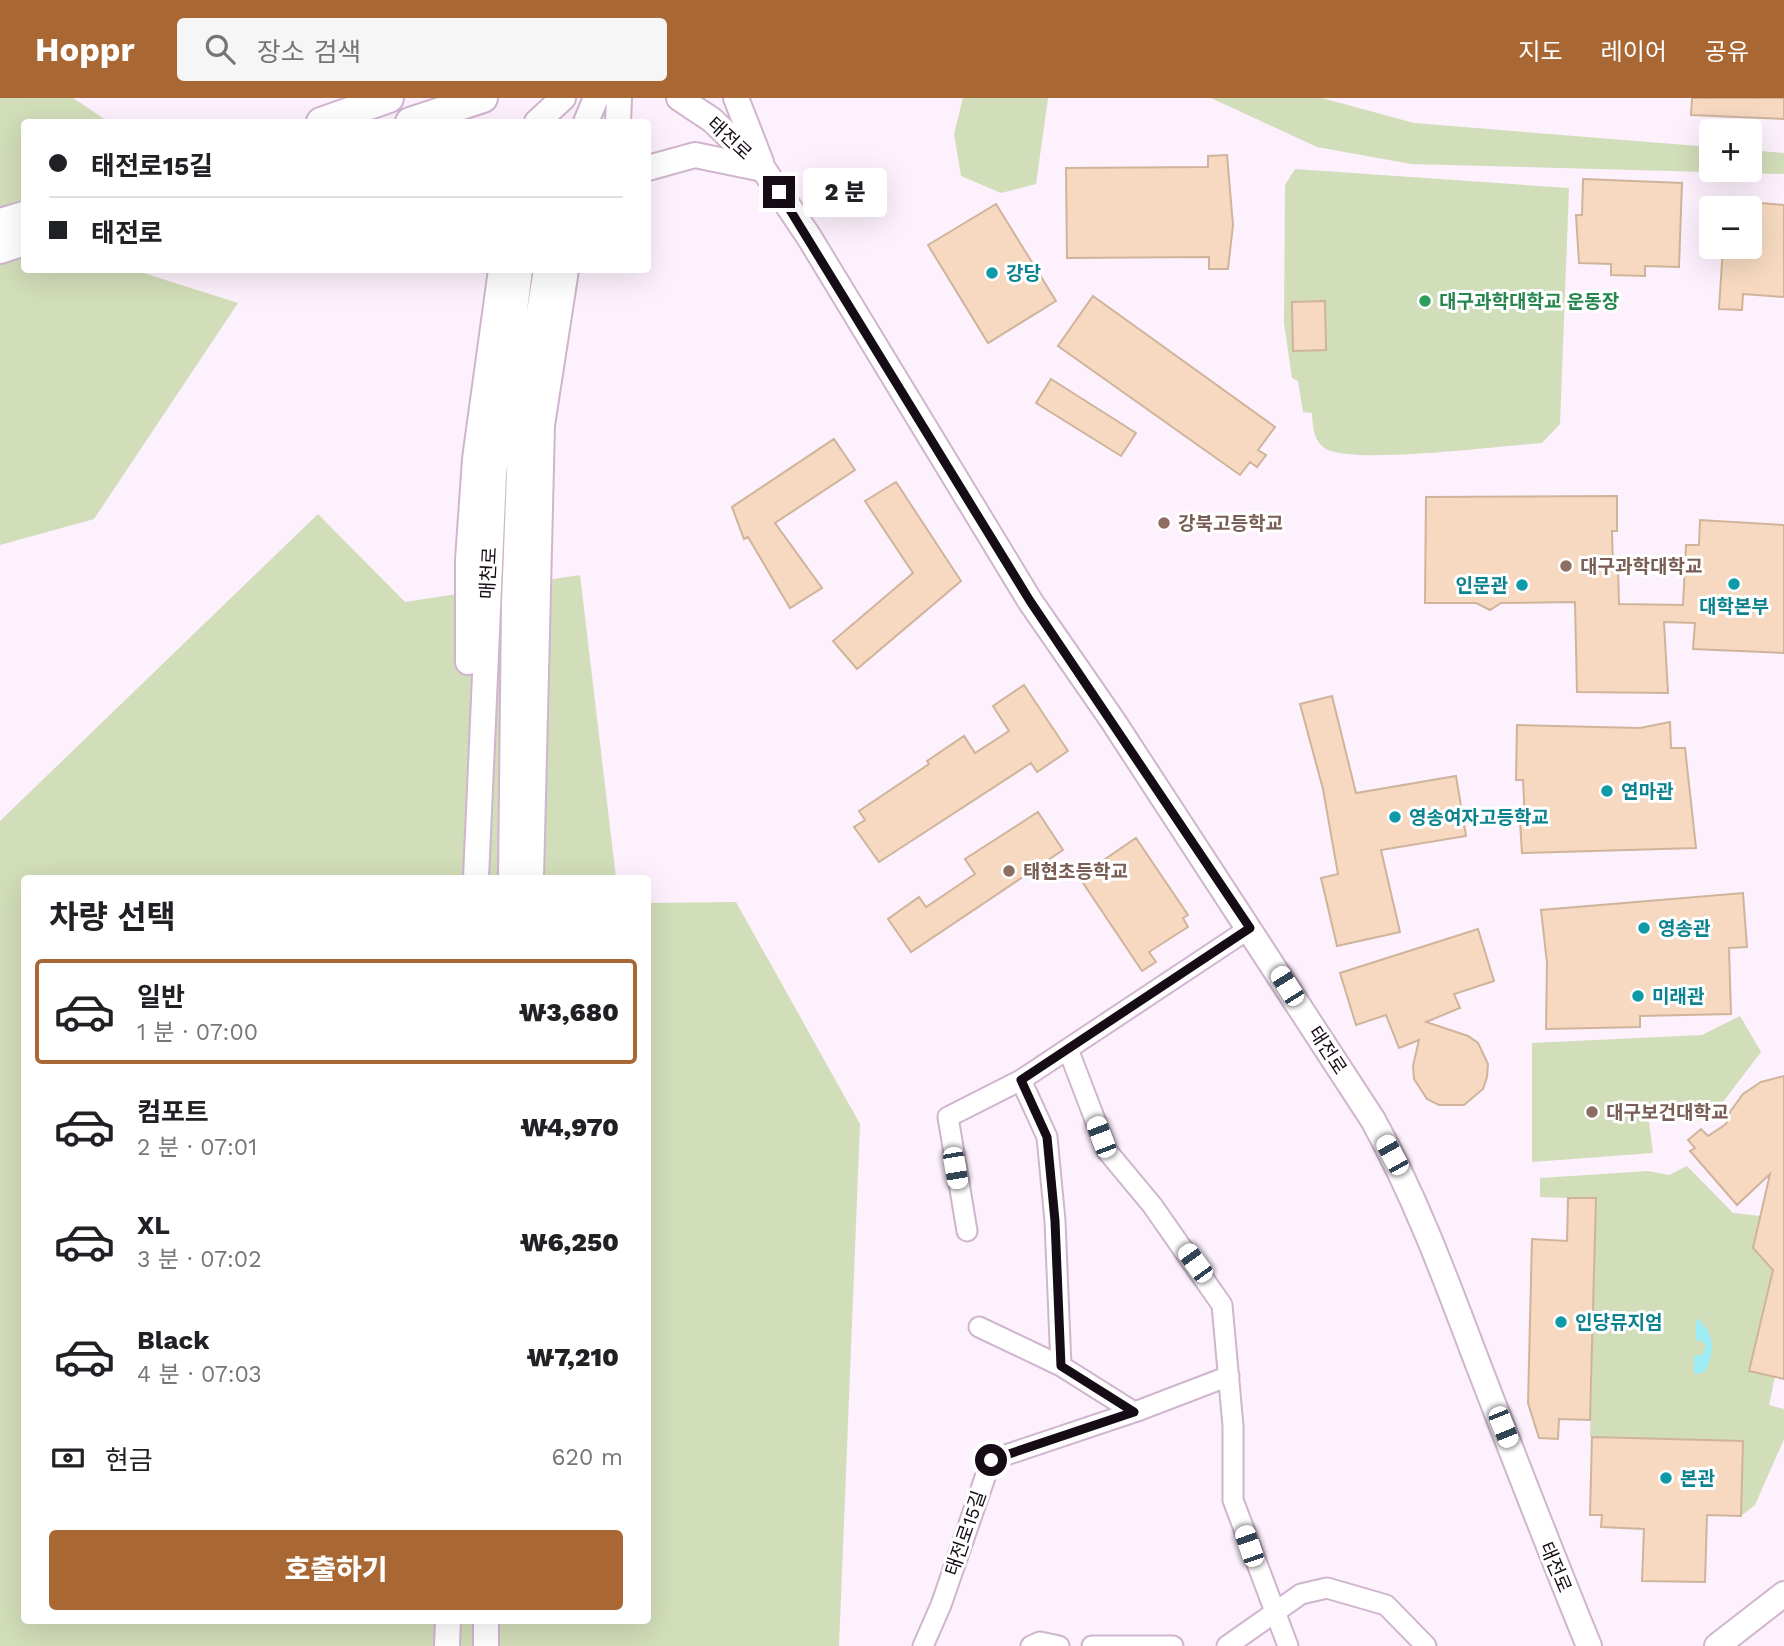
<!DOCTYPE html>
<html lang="ko">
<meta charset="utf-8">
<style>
body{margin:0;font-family:"Work Sans","Noto Sans KR",sans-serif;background:#f6f6f6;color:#202124;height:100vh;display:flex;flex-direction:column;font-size:26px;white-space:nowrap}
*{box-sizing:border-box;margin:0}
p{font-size:23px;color:#757577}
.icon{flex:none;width:38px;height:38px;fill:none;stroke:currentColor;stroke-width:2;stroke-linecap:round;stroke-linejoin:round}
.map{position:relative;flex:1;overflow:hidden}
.details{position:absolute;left:21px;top:777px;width:630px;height:749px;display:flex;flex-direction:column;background:#fff;border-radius:7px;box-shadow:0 7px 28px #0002}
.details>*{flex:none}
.hud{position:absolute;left:21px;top:21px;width:630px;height:154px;border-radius:7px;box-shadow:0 7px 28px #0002;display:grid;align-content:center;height:154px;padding:0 28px;background:#fff}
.controls{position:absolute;left:1699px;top:21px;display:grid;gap:14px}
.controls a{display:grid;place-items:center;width:63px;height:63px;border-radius:7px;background:#fff;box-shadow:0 7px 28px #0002;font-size:35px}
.end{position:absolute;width:32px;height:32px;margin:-16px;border:9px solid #150c15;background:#fff;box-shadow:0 0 0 4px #fff}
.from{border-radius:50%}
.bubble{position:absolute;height:49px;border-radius:7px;background:#fff;box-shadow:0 7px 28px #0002;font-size:23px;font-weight:800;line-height:49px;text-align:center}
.car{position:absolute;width:21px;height:42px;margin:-21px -10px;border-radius:9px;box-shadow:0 0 5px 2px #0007;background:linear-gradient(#fff 24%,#345 0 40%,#fff 0 76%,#345 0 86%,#fff 0)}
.hud b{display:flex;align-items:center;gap:24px;height:66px;font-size:26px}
.hud b+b{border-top:2px solid #e0e0e0}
.hud i{width:18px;height:18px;background:#202124}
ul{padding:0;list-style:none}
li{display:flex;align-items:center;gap:21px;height:105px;margin:0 14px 10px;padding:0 14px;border:4px solid transparent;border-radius:7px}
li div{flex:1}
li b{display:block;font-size:26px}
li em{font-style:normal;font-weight:800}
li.active{border-color:#a96833}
li>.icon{width:63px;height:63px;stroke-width:1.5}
h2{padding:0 28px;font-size:32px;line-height:84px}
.pay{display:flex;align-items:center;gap:18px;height:77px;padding:0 28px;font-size:26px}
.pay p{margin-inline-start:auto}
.primary-button{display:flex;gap:14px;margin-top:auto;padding:14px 28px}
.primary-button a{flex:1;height:80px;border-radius:7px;background:#a96833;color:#fff;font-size:28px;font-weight:800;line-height:80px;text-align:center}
header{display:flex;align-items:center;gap:42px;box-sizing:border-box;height:98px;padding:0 35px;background:#a96833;color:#fff}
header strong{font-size:33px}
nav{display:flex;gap:38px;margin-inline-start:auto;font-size:24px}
.search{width:490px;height:63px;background:#f6f6f6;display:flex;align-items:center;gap:18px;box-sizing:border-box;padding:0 24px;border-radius:7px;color:#757577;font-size:26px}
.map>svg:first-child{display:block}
.green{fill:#d2ddb9}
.water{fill:#9fedf4}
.building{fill:#f6d9c0;stroke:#cfb49b;stroke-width:2}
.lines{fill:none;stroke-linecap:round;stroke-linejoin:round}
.minor-casing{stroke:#d0b5cf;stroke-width:23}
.major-casing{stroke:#d0b5cf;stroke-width:28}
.highway-casing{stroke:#d0b5cf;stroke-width:32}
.minor{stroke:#fff;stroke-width:19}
.major{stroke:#fff;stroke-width:24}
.highway{stroke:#fff;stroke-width:28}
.route{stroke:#150c15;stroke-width:9}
.culture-dot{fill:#0f9aa8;stroke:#fff;stroke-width:2.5}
.leisure-dot{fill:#2e9e5b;stroke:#fff;stroke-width:2.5}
.education-dot{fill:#8d6e63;stroke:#fff;stroke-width:2.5}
.labels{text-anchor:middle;stroke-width:6;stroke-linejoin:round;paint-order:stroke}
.street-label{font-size:19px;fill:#150c15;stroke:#fff}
.culture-label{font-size:19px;font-weight:bold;fill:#0d838f;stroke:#fff;text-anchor:start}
.leisure-label{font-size:19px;font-weight:bold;fill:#27864d;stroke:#fff;text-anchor:start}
.education-label{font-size:19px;font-weight:bold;fill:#785e54;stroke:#fff;text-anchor:start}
</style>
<header>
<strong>Hoppr</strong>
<div class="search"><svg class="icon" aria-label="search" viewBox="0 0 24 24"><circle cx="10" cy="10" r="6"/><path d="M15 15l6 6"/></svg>장소 검색</div>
<nav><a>지도</a><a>레이어</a><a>공유</a></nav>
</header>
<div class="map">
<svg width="1784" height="1548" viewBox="0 0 1784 1548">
<rect width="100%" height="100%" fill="#fcf1fc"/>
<path class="green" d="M0 0H73L109 24H24V172H134L238 205 94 421 0 447Z
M963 0H1048L1036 86 1001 95 961 78 954 36Z
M1211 0H1322L1414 25 1711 49 1712 72H1750V52L1784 55V76L1411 66 1317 49Z
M1295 71 1569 90 1560 326 1542 345C1499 348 1361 366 1328 352 1313 345 1313 328 1312 315L1303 314 1298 283 1292 280 1284 225 1285 87Z
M318 416 405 504 580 477 616 780H24V1522H648V805L736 804 860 1026 839 1548H0V723Z
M1740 918 1761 954 1707 1025 1684 1010 1649 1024 1653 1055 1532 1064V945L1702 937Z
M1687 1068 1733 1115 1761 1118 1753 1150 1773 1172 1749 1273 1775 1279 1769 1307 1784 1311V1341L1755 1407 1741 1418 1742 1343 1590 1339 1596 1101 1540 1099V1080L1648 1073 1669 1077Z"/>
<path class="water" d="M1696 1220C1713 1233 1716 1250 1707 1270L1703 1275 1694 1276V1258L1702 1257 1706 1249 1704 1244 1696 1242Z"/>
<path class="building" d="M1692 0H1784V21L1691 17Z
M1227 57 1233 127 1228 171H1209V159L1067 160 1066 70 1208 69V58Z
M1583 81 1682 85 1679 169 1645 168V178L1611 177V166L1579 165 1576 117H1582Z
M1750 104 1784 107V199L1743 196 1742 212 1719 211 1723 149H1750Z
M996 106 1056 203 988 245 928 147Z
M1093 198 1275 329 1258 352 1266 357 1257 369 1250 364 1240 377 1058 248Z
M1325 203 1326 252 1293 253 1292 204Z
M1051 281 1136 335 1121 358 1036 305Z
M834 341 855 372 775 425 822 490 790 510 748 439 744 441 732 409Z
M896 384 961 483 857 571 833 543 913 475 865 403Z
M1617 398V433H1612L1613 470H1618L1619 506 1683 507 1686 447H1699L1700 422 1784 427V555L1693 551 1695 525 1664 524 1668 595 1577 594 1575 504 1501 505 1490 512 1476 505H1425L1426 399Z
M1024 587 1068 653 1037 674 1031 665 879 764 854 729 865 722 859 713 929 666 927 663 964 638 975 655 1009 633 993 608Z
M1332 598 1356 695 1456 678 1466 738 1381 752 1400 834 1337 848 1321 780 1338 776 1323 691 1300 606Z
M1670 624 1671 650H1685L1696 750 1522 755 1520 723 1525 722 1523 682H1516L1517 627 1640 630Z
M1038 714 1063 752 911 854 888 821 919 799 926 809 975 776 965 761Z
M1136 740 1188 817 1183 820 1188 829 1149 854 1156 864 1142 873 1079 779Z
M1743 795 1747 849 1729 850 1731 916 1640 918V929L1546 931 1547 865 1541 812Z
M1478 831 1494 883 1454 896 1460 910 1426 924 1468 938 1478 945 1488 966 1487 979 1483 991 1464 1007H1439L1427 1001 1414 981 1413 968 1419 942 1399 950 1386 917 1356 927 1340 875Z
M1784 978V1281L1749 1273 1773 1172 1753 1150 1770 1076 1737 1107 1690 1053 1695 1050 1688 1042 1701 1031 1708 1038 1726 1026 1730 1014 1743 996 1761 984Z
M1568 1100H1596L1590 1322 1559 1321 1558 1341 1539 1340 1528 1305 1532 1141 1567 1143Z
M1592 1339 1743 1343 1741 1418 1707 1417 1705 1484 1642 1483 1644 1431 1601 1429 1602 1417H1590Z"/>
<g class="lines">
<g class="minor-casing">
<path id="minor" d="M1068 951 1107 1053 1152 1107 1222 1207 1233 1328V1402L1288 1548
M1021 982 1047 1039 1055 1123 1061 1268
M967 1133 948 1019 1021 982 1250 830
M979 1229 1061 1268 1134 1314
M923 1548 941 1507 991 1362 1140 1312 1229 1278
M1031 1548 1040 1544 1059 1548
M1092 1548H1173
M1227 1548 1301 1496 1327 1490 1386 1507 1426 1548"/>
</g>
<g class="major-casing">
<path id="major" d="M679 0 712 22 764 72 809 139 1030 503 1113 623 1373 1022C1415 1098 1445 1179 1476 1261 1513 1357 1550 1453 1589 1548
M736 0 761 64
M537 24 563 0
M586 24 596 0
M618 24 619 0
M648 70 695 57 763 71
M468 564V462L475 361 501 172
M476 780 494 376 520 172
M511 780 514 506 521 322 546 172
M531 780 542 327 566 172
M447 1548 448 1522
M486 1548V1522
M1717 1548 1784 1496"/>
</g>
<g class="highway-casing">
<path id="highway" d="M321 24 389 0
M410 24 483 0
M0 125 24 118
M0 151 24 143"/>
</g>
<use href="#minor" class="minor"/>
<use href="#major" class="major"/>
<use href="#highway" class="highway"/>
</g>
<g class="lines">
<path class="route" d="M779 94 1030 503 1250 830 1021 982 1047 1039 1055 1123 1061 1268 1134 1314 991 1362"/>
</g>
<g class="culture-dot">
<circle cx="992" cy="175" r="7"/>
<circle cx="1734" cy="486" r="7"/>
<circle cx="1522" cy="487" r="7"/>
<circle cx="1607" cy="693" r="7"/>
<circle cx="1395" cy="719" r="7"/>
<circle cx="1644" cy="830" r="7"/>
<circle cx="1638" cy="898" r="7"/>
<circle cx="1561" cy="1224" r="7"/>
<circle cx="1666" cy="1380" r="7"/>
</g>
<circle class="leisure-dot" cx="1425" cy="203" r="7"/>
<g class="education-dot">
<circle cx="1164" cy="425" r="7"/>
<circle cx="1566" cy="468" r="7"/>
<circle cx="1009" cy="773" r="7"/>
<circle cx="1592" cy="1014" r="7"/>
</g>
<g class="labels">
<g class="street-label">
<text transform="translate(730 40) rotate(43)" y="7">태전로</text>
<text transform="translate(488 475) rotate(-87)" y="7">매천로</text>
<text transform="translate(1328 952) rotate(57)" y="7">태전로</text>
<text transform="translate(965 1435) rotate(-71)" y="7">태전로15길</text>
<text transform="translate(1556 1469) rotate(67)" y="7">태전로</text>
</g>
<g class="culture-label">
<text x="1006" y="182">강당</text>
<text x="1508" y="494" text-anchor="end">인문관</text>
<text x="1734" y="515" text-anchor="middle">대학본부</text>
<text x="1621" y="700">연마관</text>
<text x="1409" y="726">영송여자고등학교</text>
<text x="1658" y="837">영송관</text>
<text x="1652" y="905">미래관</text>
<text x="1575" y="1231">인당뮤지엄</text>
<text x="1680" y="1387">본관</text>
</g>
<g class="leisure-label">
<text x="1439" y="210">대구과학대학교 운동장</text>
</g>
<g class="education-label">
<text x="1178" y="432">강북고등학교</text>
<text x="1580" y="475">대구과학대학교</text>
<text x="1023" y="780">태현초등학교</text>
<text x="1606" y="1021">대구보건대학교</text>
</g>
</g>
</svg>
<div class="controls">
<a>+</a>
<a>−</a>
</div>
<i class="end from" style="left:991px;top:1362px"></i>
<i class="end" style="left:779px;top:94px"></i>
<div class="bubble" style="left:803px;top:70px;width:84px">2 분</div>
<i class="car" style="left:1287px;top:888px;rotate:328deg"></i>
<i class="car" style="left:1101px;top:1039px;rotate:339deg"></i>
<i class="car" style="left:1392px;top:1057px;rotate:331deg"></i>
<i class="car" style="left:955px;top:1070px;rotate:170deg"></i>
<i class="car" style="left:1195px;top:1165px;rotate:324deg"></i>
<i class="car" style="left:1503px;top:1329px;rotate:158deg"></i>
<i class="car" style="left:1249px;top:1448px;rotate:341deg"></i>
<div class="hud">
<b><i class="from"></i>태전로15길</b>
<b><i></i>태전로</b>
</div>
<section class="details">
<h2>차량 선택</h2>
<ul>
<li class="active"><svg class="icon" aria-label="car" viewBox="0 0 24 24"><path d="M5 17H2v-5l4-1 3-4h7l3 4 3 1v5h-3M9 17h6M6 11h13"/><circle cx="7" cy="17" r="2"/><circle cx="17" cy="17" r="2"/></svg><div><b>일반</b><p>1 분 · 07:00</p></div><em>₩3,680</em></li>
<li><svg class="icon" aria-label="car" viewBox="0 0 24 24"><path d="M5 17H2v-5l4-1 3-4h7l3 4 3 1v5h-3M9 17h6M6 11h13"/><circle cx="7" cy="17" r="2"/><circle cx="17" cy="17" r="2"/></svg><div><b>컴포트</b><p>2 분 · 07:01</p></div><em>₩4,970</em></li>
<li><svg class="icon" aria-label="car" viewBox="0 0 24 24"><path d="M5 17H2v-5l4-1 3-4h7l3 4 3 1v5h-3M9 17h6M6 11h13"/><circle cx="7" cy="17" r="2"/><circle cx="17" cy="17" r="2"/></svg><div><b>XL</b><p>3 분 · 07:02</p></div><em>₩6,250</em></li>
<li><svg class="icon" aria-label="car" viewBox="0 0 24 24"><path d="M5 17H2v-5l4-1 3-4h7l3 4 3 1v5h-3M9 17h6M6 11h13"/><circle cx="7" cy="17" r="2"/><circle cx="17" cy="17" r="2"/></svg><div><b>Black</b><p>4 분 · 07:03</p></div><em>₩7,210</em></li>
</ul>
<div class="pay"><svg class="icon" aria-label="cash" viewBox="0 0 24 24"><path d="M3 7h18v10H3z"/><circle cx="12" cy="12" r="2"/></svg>현금<p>620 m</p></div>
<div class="primary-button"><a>호출하기</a></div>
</section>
</div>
